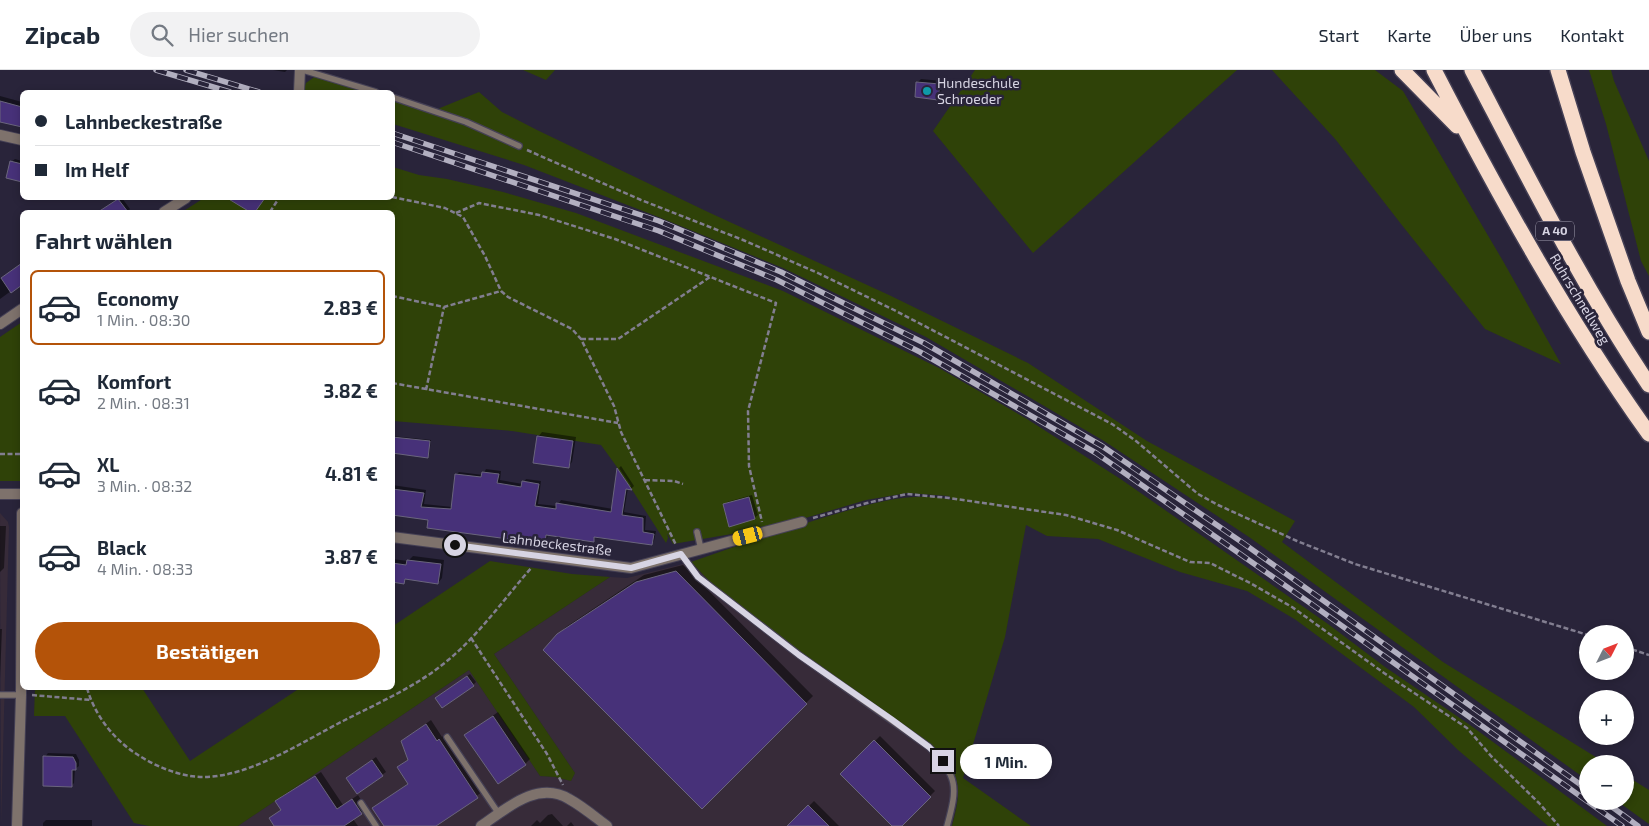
<!DOCTYPE html>
<html lang="de">
<meta charset="utf-8">
<style>
body{margin:0;font-family:"Exo 2",sans-serif;background:#f2f2f3;color:#1f2937;height:100vh;display:flex;flex-direction:column;font-size:19px;white-space:nowrap}
*{box-sizing:border-box;margin:0}
p{font-size:16px;color:#747a83}
.icon{flex:none;width:28px;height:28px;fill:none;stroke:currentColor;stroke-width:2;stroke-linecap:round;stroke-linejoin:round}
.map{position:relative;flex:1;overflow:hidden}
.sheet{position:absolute;left:20px;top:140px;width:375px;height:480px;display:flex;flex-direction:column;background:#fff;border-radius:8px;box-shadow:0 2px 8px #0003}
.sheet>*{flex:none}
.hud{position:absolute;left:20px;top:20px;width:375px;height:110px;border-radius:8px;box-shadow:0 2px 8px #0003;display:grid;align-content:center;height:110px;padding:0 15px;background:#fff}
.needle{width:32px;rotate:48deg}
.tools{position:absolute;left:1579px;top:555px;display:grid;gap:10px}
.tools a{display:grid;place-items:center;width:55px;height:55px;border-radius:50%;background:#fff;box-shadow:0 2px 8px #0003;font-size:25px}
.end{position:absolute;width:22px;height:22px;margin:-11px;border:6px solid #d7d4e3;background:#111;box-shadow:0 0 0 2px #111}
.from{border-radius:50%}
.bubble{position:absolute;height:35px;border-radius:18px;background:#fff;box-shadow:0 2px 8px #0003;font-size:16px;font-weight:700;line-height:35px;text-align:center}
.car{position:absolute;width:15px;height:30px;margin:-15px -8px;border-radius:6px;box-shadow:0 0 4px 1px #0007;background:linear-gradient(#f5c518 24%,#345 0 40%,#f5c518 0 76%,#345 0 86%,#f5c518 0)}
.hud b{display:flex;align-items:center;gap:18px;height:48px;font-size:19px}
.hud b+b{border-top:1px solid #e0e1e3}
.hud i{width:12px;height:12px;background:#1f2937}
ul{padding:0;list-style:none}
li{display:flex;align-items:center;gap:15px;height:75px;margin:0 10px 8px;padding:0 5px;border:2px solid transparent;border-radius:8px}
li div{flex:1}
li b{display:block;font-size:19px}
li em{font-style:normal;font-weight:700}
li.current{border-color:#b45309}
li>.icon{width:45px;height:45px;stroke-width:1.5}
h2{padding:0 15px;font-size:22px;line-height:60px}
.cta{display:flex;gap:10px;margin-top:auto;padding:10px 15px}
.cta a{flex:1;height:58px;border-radius:30px;background:#b45309;color:#fff;font-size:20px;font-weight:700;line-height:58px;text-align:center}
header{display:flex;align-items:center;gap:30px;box-sizing:border-box;height:70px;padding:0 25px;background:#fff;border-bottom:1px solid #e0e1e3}
header strong{font-size:24px}
nav{display:flex;gap:28px;margin-inline-start:auto;font-size:18px}
.search{width:350px;height:45px;background:#f2f2f3;display:flex;align-items:center;gap:12px;box-sizing:border-box;padding:0 18px;border-radius:28px;color:#747a83;font-size:19px}
.map>svg:first-child{display:block}
.commercial{fill:#372b39}
.green{fill:#2f4208}
.shadow{fill:#0007}
.building{fill:#473179;stroke:#6a657d}
.lines{fill:none;stroke-linecap:round;stroke-linejoin:round}
.lane-casing{stroke:#454055;stroke-width:8}
.street-casing{stroke:#454055;stroke-width:12}
.highway-casing{stroke:#454055;stroke-width:18}
.path{stroke:#827e90;stroke-width:2.5;stroke-dasharray:5 2.5;stroke-linecap:butt}
.lane{stroke:#7e726c;stroke-width:5.5}
.street{stroke:#7e726c;stroke-width:10}
.highway{stroke:#f7dbca;stroke-width:15}
.rail-casing{stroke:#b2afc0;stroke-width:5.5}
.rail{stroke:#29243a;stroke-width:4;stroke-dasharray:11;stroke-linecap:butt}
.route{stroke:#d7d4e3;stroke-width:6}
.culture-dot{fill:#0f9aa8;stroke:#29243a;stroke-width:2}
.labels{text-anchor:middle;stroke-width:5;stroke-linejoin:round;paint-order:stroke}
.shield{fill:#29243a;stroke:#a39fb0;stroke-width:1}
.shield-label{font-size:12px;font-weight:bold;fill:#d7d4e3}
.poi-label{font-size:14px;fill:#d7d4e3;stroke:#29243a;text-anchor:start}
.street-label{font-size:14px;fill:#d7d4e3;stroke:#29243a}
</style>
<header>
<strong>Zipcab</strong>
<div class="search"><svg class="icon" aria-label="search" viewBox="0 0 24 24"><circle cx="10" cy="10" r="6"/><path d="M15 15l6 6"/></svg>Hier suchen</div>
<nav><a>Start</a><a>Karte</a><a>Über uns</a><a>Kontakt</a></nav>
</header>
<div class="map">
<svg width="1649" height="756" viewBox="0 0 1649 756">
<rect width="100%" height="100%" fill="#29243a"/>
<path class="commercial" d="M0 443 8 452 9 457 1 756Z
M691 492 720 522 803 584 931 674 944 687 954 701 959 720 952 756H238L469 600 540 706 555 707 571 711 575 703 494 584 610 507 627 508Z"/>
<path class="green" d="M523 0H555L546 10Z
M975 0H1237L1033 183 933 61Z
M1272 0H1375L1403 21 1503 191 1561 294 1485 259 1401 154 1336 70Z
M1589 0H1611L1614 11 1649 91V206L1641 191 1606 54Z
M317 5 369 22H303L306 13Z
M479 22 502 42 537 60 708 142 889 225 1028 293 1147 371 1295 451 1282 472 1443 592 1607 694H1588L1587 710 1249 467 1104 371 926 267 783 198 661 148 524 95 393 54 392 30 434 44 440 38Z
M393 97 419 105 447 109 503 122 576 143 783 221 939 298 1027 349 1122 410 1328 554 1385 597 1470 655 1607 756H1548L1458 680 1414 637 1296 550 1247 521 1180 502 1098 469 1047 466 1026 455 1005 567 963 708 1031 756H952C963 715 961 704 931 674L803 584 720 522 691 492C734 477 777 462 822 448 864 436 908 420 952 430L949 426 907 423 866 430 802 449 761 459 673 474 667 463 668 468 666 473 622 404 601 375 512 361 393 351 392 142H182L204 128H392Z
M22 252V411H0V267Z
M490 491 572 504 610 507 494 584 575 703 571 711 555 707 540 706 469 600 238 756H149L134 753 65 646H34L35 618H142L190 691 300 618H392L393 556Z
M1625 705 1649 720V754L1617 731H1625Z"/>
<path class="shadow" d="M273 0H287L285 2Z
M921 9 942 11 941 25 938 29 917 26 918 12Z
M0 26 22 32V56L0 50Z
M15 89 22 91V111L8 107 11 92Z
M120 128H122L130 139 127 142H98Z
M243 128H265L254 142 239 134Z
M22 194V213L0 229V209Z
M542 362 576 367 572 392 568 397 538 367Z
M392 366 431 370 429 385 428 386 392 382Z
M621 396 634 416 632 418H628L624 442 646 446 645 460 656 461 654 471 651 474 595 468 596 461 593 470 548 464 547 469 544 472 429 448 392 443V415L426 420 424 434 452 437 456 405 459 402 483 405 486 399 501 401 500 410 523 414 526 409 541 411 538 434 557 436 561 430 613 439 618 401 629 418 631 416 619 398Z
M752 425 758 445 754 448 724 435 727 432Z
M0 456H6L4 498 0 502Z
M413 486 444 490 442 508 438 513 407 508 404 512 392 511V489L408 491Z
M683 495 813 626 702 737 558 565 566 557 644 505Z
M0 559H2L0 608Z
M470 604 476 612 473 615 440 625Z
M498 642 530 689 525 694 466 665Z
M431 650 442 667 444 665 482 722 434 756H386L374 738 409 713 399 697 409 689 402 671Z
M880 666 935 721 900 756H894L842 704Z
M48 683 76 684 79 690V696L75 699 74 713 71 716 45 687Z
M376 687 386 702 357 723 347 708Z
M321 702 343 735 358 725 366 738 353 749 358 756H273L275 755 270 748 282 739 277 732 282 726Z
M814 731 839 756H789Z
M552 744 563 756H531L537 750 540 753 548 745Z
M46 750H92V756H43V753Z
M571 752 574 756H567Z"/>
<path class="building" d="M916 12 940 14 938 30 915 27Z
M0 31 22 37V57L0 52Z
M10 91 22 94V112L6 108Z
M227 128H265L255 142H250Z
M118 129 128 142H98Z
M22 193V215L11 223 1 208Z
M537 366 573 371 569 398 533 393Z
M392 367 430 371 428 388 392 383Z
M617 398 632 420 626 419 622 445 643 448V462L654 464 652 475 594 467V472L546 465 545 474 427 458 428 450 392 445V419L424 423 421 437 451 439 455 404 481 407 482 402 499 404 497 413 521 417 522 411 539 414 535 436 556 439V433L611 442Z
M749 427 755 449 729 457 723 434Z
M407 490 441 494 438 514 405 509 404 514 392 512V493L406 495Z
M676 501 807 634 702 739 543 580 557 564 636 512Z
M467 606 474 616 442 638 435 628Z
M493 646 526 695 498 714 464 665Z
M426 654 437 671 439 669 478 728 436 756H384L372 738 408 714 397 697 408 690 401 671Z
M874 670 931 727 902 756H892L840 704Z
M43 686 73 687 76 693V700H72V717L43 716Z
M372 690 383 706 357 724 346 708Z
M315 706 337 739 352 729 362 744 344 756H274L269 748 281 740 275 731Z
M808 735 829 756H787Z"/>
<g class="lines">
<g class="lane-casing">
<path id="lane" d="M303 0 376 22
M392 27 466 52 519 76
M697 462 701 479
M681 484 698 507 799 585 929 677C958 707 958 716 947 756
M0 625H21
M447 667 499 744
M361 733 376 756"/>
</g>
<g class="street-casing">
<path id="street" d="M299 22 300 0
M0 65 22 70
M164 142 186 128
M0 254 22 239
M0 424H22
M392 467 631 498 802 452
M17 756 21 625 22 443
M481 756C506 739 537 710 569 729 582 736 595 747 607 756"/>
</g>
<g class="highway-casing">
<path id="highway" d="M1402 0 1457 56
M1434 0C1499 126 1567 249 1649 364
M1472 0C1528 107 1582 215 1649 315
M1558 0 1583 82 1628 211 1649 262"/>
</g>
<path class="path" d="M527 80 641 130 743 170 818 203 894 240 1112 354 1136 371 1198 424 1218 435 1297 471 1355 494 1588 565
M392 127 445 138 463 147 485 186 501 221 508 227 572 259 581 269 614 336 621 362 676 475
M270 142 279 128
M456 143 479 133 539 145 615 169 776 233 748 341 749 396 762 452
M392 226 444 237 501 221
M581 269H618L710 207
M392 313 618 353
M426 320 444 237
M0 384H22
M645 410 674 411 683 414
M813 448 867 433 907 424 949 428 1066 445 1117 460 1190 492 1210 493 1250 513 1292 537 1384 603 1467 658 1491 686 1539 733 1559 756
M471 568 547 684 563 715
M1625 577 1649 585
M87 618C94 643 111 666 132 681 152 695 179 707 203 707 250 707 302 672 343 651 376 634 413 618 442 595 477 568 503 530 532 497
M32 625 91 630"/>
<use href="#lane" class="lane"/>
<use href="#street" class="street"/>
<use href="#highway" class="highway"/>
<g class="rail-casing">
<path id="rail" d="M156 0 230 22
M186 0 259 22
M392 63 659 151 781 202 924 273 1102 376 1243 473 1588 720
M392 72 659 161 777 210 920 282 1096 383 1310 533 1622 756
M1604 731 1638 756"/>
</g>
<use href="#rail" class="rail"/>
</g>
<g class="lines">
<path class="route" d="M455 475 631 498 681 484 698 507 799 585 891 649 929 677 943 691"/>
</g>
<circle class="culture-dot" cx="927" cy="21" r="5"/>
<g class="labels">
<rect class="shield" x="1536" y="151.5" width="38" height="19" rx="4"/>
<g class="shield-label">
<text x="1555" y="165">A 40</text>
</g>
<g class="poi-label">
<text x="937" y="18">Hundeschule<tspan x="937" dy="16">Schroeder</tspan></text>
</g>
<g class="street-label">
<text transform="translate(1580 229) rotate(59)" y="5">Ruhrschnellweg</text>
<text transform="translate(557 474) rotate(7)" y="5">Lahnbeckestraße</text>
</g>
</g>
</svg>
<div class="tools">
<a><svg class="needle" viewBox="-14 -14 28 28"><path d="M0-13l5 13h-10z" fill="#e53935"/><path d="M0 13l5-13h-10z" fill="#747a83"/></svg></a>
<a>+</a>
<a>−</a>
</div>
<i class="end from" style="left:455px;top:475px"></i>
<i class="end" style="left:943px;top:691px"></i>
<div class="bubble" style="left:960px;top:674px;width:92px">1 Min.</div>
<i class="car" style="left:748px;top:466px;rotate:255deg"></i>
<div class="hud">
<b><i class="from"></i>Lahnbeckestraße</b>
<b><i></i>Im Helf</b>
</div>
<section class="sheet">
<h2>Fahrt wählen</h2>
<ul>
<li class="current"><svg class="icon" aria-label="car" viewBox="0 0 24 24"><path d="M5 17H2v-5l4-1 3-4h7l3 4 3 1v5h-3M9 17h6M6 11h13"/><circle cx="7" cy="17" r="2"/><circle cx="17" cy="17" r="2"/></svg><div><b>Economy</b><p>1 Min. · 08:30</p></div><em>2.83 €</em></li>
<li><svg class="icon" aria-label="car" viewBox="0 0 24 24"><path d="M5 17H2v-5l4-1 3-4h7l3 4 3 1v5h-3M9 17h6M6 11h13"/><circle cx="7" cy="17" r="2"/><circle cx="17" cy="17" r="2"/></svg><div><b>Komfort</b><p>2 Min. · 08:31</p></div><em>3.82 €</em></li>
<li><svg class="icon" aria-label="car" viewBox="0 0 24 24"><path d="M5 17H2v-5l4-1 3-4h7l3 4 3 1v5h-3M9 17h6M6 11h13"/><circle cx="7" cy="17" r="2"/><circle cx="17" cy="17" r="2"/></svg><div><b>XL</b><p>3 Min. · 08:32</p></div><em>4.81 €</em></li>
<li><svg class="icon" aria-label="car" viewBox="0 0 24 24"><path d="M5 17H2v-5l4-1 3-4h7l3 4 3 1v5h-3M9 17h6M6 11h13"/><circle cx="7" cy="17" r="2"/><circle cx="17" cy="17" r="2"/></svg><div><b>Black</b><p>4 Min. · 08:33</p></div><em>3.87 €</em></li>
</ul>
<div class="cta"><a>Bestätigen</a></div>
</section>
</div>
